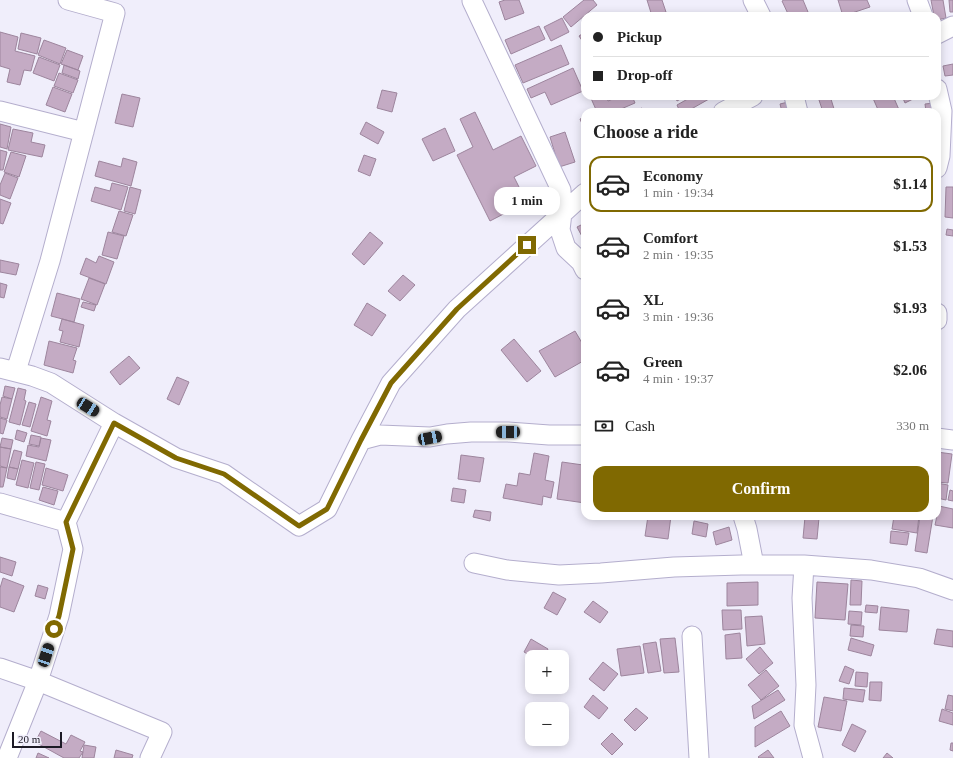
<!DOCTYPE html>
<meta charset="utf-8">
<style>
body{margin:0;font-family:"Times New Roman",serif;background:#f6f6f6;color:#222;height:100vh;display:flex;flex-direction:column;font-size:15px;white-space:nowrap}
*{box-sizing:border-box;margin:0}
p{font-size:13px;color:#767676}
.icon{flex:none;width:22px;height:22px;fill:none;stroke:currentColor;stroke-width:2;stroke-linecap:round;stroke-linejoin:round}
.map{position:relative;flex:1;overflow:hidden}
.drawer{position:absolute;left:581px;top:108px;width:360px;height:412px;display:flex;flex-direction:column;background:#fff;border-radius:12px;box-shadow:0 2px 10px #0003}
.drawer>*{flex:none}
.hud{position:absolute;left:581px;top:12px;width:360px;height:88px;border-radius:12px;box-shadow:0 2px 10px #0003;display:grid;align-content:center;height:88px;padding:0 12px;background:#fff}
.controls{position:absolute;left:525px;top:650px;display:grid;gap:8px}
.controls a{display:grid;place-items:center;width:44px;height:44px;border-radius:8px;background:#fff;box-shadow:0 2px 10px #0003;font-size:20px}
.scale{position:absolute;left:12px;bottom:10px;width:50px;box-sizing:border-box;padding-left:4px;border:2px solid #1c1a25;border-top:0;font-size:11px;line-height:14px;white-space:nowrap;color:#1c1a25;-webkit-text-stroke:3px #f0eefb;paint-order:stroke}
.end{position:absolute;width:18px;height:18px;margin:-9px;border:5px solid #806901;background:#fff;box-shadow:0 0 0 2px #fff}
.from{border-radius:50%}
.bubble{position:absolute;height:28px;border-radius:12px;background:#fff;box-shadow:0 2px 10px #0003;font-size:13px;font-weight:700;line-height:28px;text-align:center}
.car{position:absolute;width:12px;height:24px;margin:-12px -6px;border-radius:5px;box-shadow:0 0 3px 1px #0007;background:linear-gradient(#222 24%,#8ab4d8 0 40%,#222 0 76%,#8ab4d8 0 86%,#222 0)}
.hud b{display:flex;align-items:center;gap:14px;height:38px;font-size:15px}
.hud b+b{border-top:1px solid #e0e0e0}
.hud i{width:10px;height:10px;background:#222}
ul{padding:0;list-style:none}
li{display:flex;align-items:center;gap:12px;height:56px;margin:0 8px 6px;padding:0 4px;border:2px solid transparent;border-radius:12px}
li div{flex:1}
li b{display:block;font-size:15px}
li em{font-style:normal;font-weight:700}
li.on{border-color:#806901}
li>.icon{width:36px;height:36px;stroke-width:1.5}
h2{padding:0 12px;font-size:18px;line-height:48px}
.pay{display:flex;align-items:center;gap:10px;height:44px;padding:0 12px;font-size:15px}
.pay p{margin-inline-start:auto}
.action{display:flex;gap:8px;margin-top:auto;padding:8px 12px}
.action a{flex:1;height:46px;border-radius:12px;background:#806901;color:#fff;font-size:16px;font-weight:700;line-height:46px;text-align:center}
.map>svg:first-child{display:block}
.building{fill:#c4abc4;stroke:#9d859d}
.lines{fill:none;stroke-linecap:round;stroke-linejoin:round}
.minor-casing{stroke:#b4aecd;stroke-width:21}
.minor{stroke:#fff;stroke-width:19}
.route{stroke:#806901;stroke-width:5}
</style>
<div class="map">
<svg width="953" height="758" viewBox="0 0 953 758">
<rect width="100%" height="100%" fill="#f0eefb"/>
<path class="building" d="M505 0H519L524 13 505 20 499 2Z
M584 0H593L597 5 571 27 563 17Z
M647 0H662L666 12 652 16Z
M784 0H803L808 12 800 16H789L782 1Z
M838 0H867L870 7 843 16Z
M931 0H943L946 18 937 20V16H934Z
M949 0H953V12H950Z
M879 13H894V16H879Z
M562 18 569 32 551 41 544 27Z
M539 26 545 39 511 54 505 40Z
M0 32 18 37 15 51 35 56 31 71 24 70 20 85 7 82 10 69 0 66Z
M585 32V40L583 42 579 36Z
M21 33 41 38 37 54 18 49Z
M44 40 66 48 60 64 38 55Z
M561 45 569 64 523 83 515 65Z
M67 50 83 56 78 70 61 64Z
M39 57 60 65 54 81 33 73Z
M953 64V75L945 76 943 66Z
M64 65 80 71 78 79 62 73Z
M573 68 583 91 551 105 545 92 531 98 527 89Z
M59 73 78 80 73 93 54 86Z
M53 87 72 94 65 112 46 105Z
M382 90 397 93 392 112 377 108Z
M122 94 140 98 133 127 115 123Z
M590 96H606L608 101 620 96H632L635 103 614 112H597Z
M675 96H686L677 101Z
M693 96H708L709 99 686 112H680L677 105Z
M821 96H830L835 112H823L818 97Z
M872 96H893L900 112H879Z
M902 96H914L915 98 905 103Z
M788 102 791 112H782L780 104Z
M934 103 935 112H926L925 104Z
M642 108 644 112H632Z
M475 112 493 150 521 136 536 166 514 177 521 191 509 196 515 208 490 221 457 155 473 147 460 119Z
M585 117V131L580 119Z
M366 122 384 132 378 144 360 134Z
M0 124 11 127 7 149 0 147Z
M445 128 455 151 433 161 422 139Z
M13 129 33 133 31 142 45 145 42 157 8 150Z
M565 132 575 162 559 167 550 137Z
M0 150 7 152 3 170H0Z
M11 152 26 156 19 177 4 172Z
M364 155 376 159 370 176 358 171Z
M123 158 137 162 131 186 95 176 99 161 121 167Z
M5 173 18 178 10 199 0 195V185Z
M112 183 128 187 121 210 91 201 95 187 110 191Z
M130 187 141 190 135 214 124 211Z
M946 187H953V218L945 217Z
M0 199 11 203 3 224 0 223Z
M119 211 133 215 126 236 112 232Z
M585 223V242L577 227Z
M947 229 953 230V236L946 235Z
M108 232 124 236 117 259 102 255Z
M370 232 383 243 364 265 352 254Z
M99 256 114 262 106 284 80 274 86 258 96 263Z
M0 260 19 264 16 275 0 272Z
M403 275 415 285 400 301 388 291Z
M89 278 105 284 97 305 81 299Z
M0 283 7 285 4 298 0 297Z
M57 293 80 299 74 322 51 316Z
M83 302 96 305 94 311 81 307Z
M367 303 386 315 372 336 354 325Z
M62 319 84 325 79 347 60 342 63 331 59 330Z
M575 331 585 348V360L555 377 539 351Z
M514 339 541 371 527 382 501 350Z
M49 341 77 348 73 360 76 361 73 373 44 365Z
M129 356 140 368 120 385 110 372Z
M177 377 189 382 179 405 167 399Z
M5 386 15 388 12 399 3 396Z
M18 388 26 390 24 400 26 401 20 425 9 422Z
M2 397 12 399 7 419 0 417V405Z
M41 397 52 401 47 420 51 421 47 436 31 431Z
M29 402 36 404 30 427 22 425Z
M0 418 7 420 3 434 0 433Z
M17 430 27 433 24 442 15 439Z
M31 435 41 437 39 446 29 444Z
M2 438 13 440 11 449 0 447Z
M41 438 51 440 46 461 26 456 28 445 39 447Z
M0 447 11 449 7 468 0 466Z
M14 450 22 452 18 469 9 467Z
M585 451V503L557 499 562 462 583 465Z
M937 452 952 454 948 483 937 482Z
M534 453 549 456 545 480 554 482 551 498 543 496 542 505 503 498 506 484 517 486 519 473 530 475Z
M461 455 484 458 480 482 458 479Z
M22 460 34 463 28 488 16 485Z
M36 462 45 464 39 490 30 488Z
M0 467 7 468 3 487H0Z
M9 467 18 469 15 480 7 478Z
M46 468 68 475 63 491 42 485Z
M937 483 948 485 946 500 937 498Z
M43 487 58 491 54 505 39 500Z
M453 488 466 490 464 503 451 501Z
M950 490 953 491V501L948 500Z
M939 506 953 509V528L935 525Z
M475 510 491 512 490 521 473 517Z
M648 516H671L668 539 645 536Z
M700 516H721V518Z
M894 516H919L917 533 892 529Z
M920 516H933L927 553 915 551Z
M805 517 819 518 817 539 803 538Z
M694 521 708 524 706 537 692 534Z
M729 527 732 540 716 545 713 532Z
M891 531 909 533 907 545 890 543Z
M0 557 16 562 12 576 0 572Z
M3 578 24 586 14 612 0 607V588Z
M851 580 862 581 861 605H850Z
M758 582V605L727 606V583Z
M817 582 848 584 845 620 815 618Z
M38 585 48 588 45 599 35 596Z
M553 592 566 599 557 615 544 608Z
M593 601 608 612 600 623 584 612Z
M866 605 878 606 877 613 865 612Z
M881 607 909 610 907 632 879 630Z
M722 610H741L742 629 723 630Z
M849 611 862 612 861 625 848 624Z
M762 616 765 644 747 646 745 617Z
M851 625 864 626 863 637 850 636Z
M937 629 953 631V647L934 644Z
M740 633 742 658 726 659 725 635Z
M675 638 679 672 664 673 660 639Z
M851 638 874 645 871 656 848 650Z
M531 639 548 649 544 657H533L524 652Z
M656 642 661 671 648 673 643 644Z
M640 646 644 673 621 676 617 649Z
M760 647 773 663 759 674 746 659Z
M603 662 618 674 604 691 589 679Z
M845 666 854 670 849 684 839 681Z
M766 670 779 686 761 700 748 685Z
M856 672 868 673 867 687 855 686Z
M870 682H882L881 701 869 700Z
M844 688 865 690 863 702 843 699Z
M778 690 785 700 754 719 752 706Z
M593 695 608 708 599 719 584 707Z
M948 695 953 696V711L945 709Z
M824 697 847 701 841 731 818 727Z
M636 708 648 718 635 731 624 720Z
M942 709 953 713V725L939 721Z
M781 711 790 726 755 747V727Z
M852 724 866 731 855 752 842 745Z
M41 731 66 744 71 735 85 742 80 751 83 752 79 758H64L35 742Z
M612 733 623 744 612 755 601 744Z
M951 743H953V751L950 750Z
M84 745 96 747 94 758H82Z
M116 750 133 755 132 758H114Z
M768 750 774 758H759L758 757Z
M38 753 49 758H36Z
M887 753 893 758H883Z"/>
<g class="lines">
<g class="minor-casing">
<path id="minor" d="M753 0 761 16
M917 0 923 16
M472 1 561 190 562 213 560 230 566 248 581 262 585 270
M937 34 953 26
M937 89 942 111 940 156 937 168
M794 96 798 112
M0 111 84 132
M723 112 753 96
M937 313V320
M0 368 32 376 51 383 114 423
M16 371 50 261 115 13 68 0
M937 438 953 440
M361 440 380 435 430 437 447 434 471 432H508L549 435H585
M0 503 66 522 114 423 176 458 224 474 299 526 327 509 361 440 391 383 457 309 585 193
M743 516 747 529 754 565
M474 563 507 570 559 575 601 573 674 567 741 565H804L871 570 919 578 953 590
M804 565 802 598 806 685 804 725 813 758
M692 636 699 758
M0 668 38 681 162 732 150 758
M7 758 38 681 59 616 73 549 66 522"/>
</g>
<use href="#minor" class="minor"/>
</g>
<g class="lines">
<path class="route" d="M54 629 59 616 73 549 66 522 114 423 176 458 224 474 299 526 327 509 361 440 391 383 457 309 527 245"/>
</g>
</svg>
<div class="controls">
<a>+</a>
<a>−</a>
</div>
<div class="scale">20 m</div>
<i class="end from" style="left:54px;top:629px"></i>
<i class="end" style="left:527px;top:245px"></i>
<div class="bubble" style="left:494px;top:187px;width:66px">1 min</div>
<i class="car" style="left:88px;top:407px;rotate:122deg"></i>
<i class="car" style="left:508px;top:432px;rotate:269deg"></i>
<i class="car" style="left:430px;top:438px;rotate:79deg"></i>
<i class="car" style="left:46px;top:655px;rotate:18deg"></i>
<div class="hud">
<b><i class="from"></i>Pickup</b>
<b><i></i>Drop-off</b>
</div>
<section class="drawer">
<h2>Choose a ride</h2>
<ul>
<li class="on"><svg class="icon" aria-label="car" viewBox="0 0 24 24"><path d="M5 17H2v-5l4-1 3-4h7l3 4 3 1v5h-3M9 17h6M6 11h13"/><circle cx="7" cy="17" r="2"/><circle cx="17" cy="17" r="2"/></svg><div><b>Economy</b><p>1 min · 19:34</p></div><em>$1.14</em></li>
<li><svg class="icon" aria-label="car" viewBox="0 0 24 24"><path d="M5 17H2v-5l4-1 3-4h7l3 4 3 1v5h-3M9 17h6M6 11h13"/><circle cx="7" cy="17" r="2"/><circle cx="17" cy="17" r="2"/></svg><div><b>Comfort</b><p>2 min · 19:35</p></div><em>$1.53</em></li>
<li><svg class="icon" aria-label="car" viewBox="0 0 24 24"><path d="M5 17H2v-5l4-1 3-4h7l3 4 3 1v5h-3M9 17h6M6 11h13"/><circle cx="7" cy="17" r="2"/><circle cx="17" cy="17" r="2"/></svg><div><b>XL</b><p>3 min · 19:36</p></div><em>$1.93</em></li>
<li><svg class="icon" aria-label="car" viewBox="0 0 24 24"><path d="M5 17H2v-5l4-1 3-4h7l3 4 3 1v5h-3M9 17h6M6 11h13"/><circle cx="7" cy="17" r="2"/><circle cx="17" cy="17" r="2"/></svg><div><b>Green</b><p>4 min · 19:37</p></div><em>$2.06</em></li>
</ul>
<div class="pay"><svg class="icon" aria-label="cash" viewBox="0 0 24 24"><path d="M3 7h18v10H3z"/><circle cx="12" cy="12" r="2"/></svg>Cash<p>330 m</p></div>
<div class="action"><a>Confirm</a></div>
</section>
</div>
